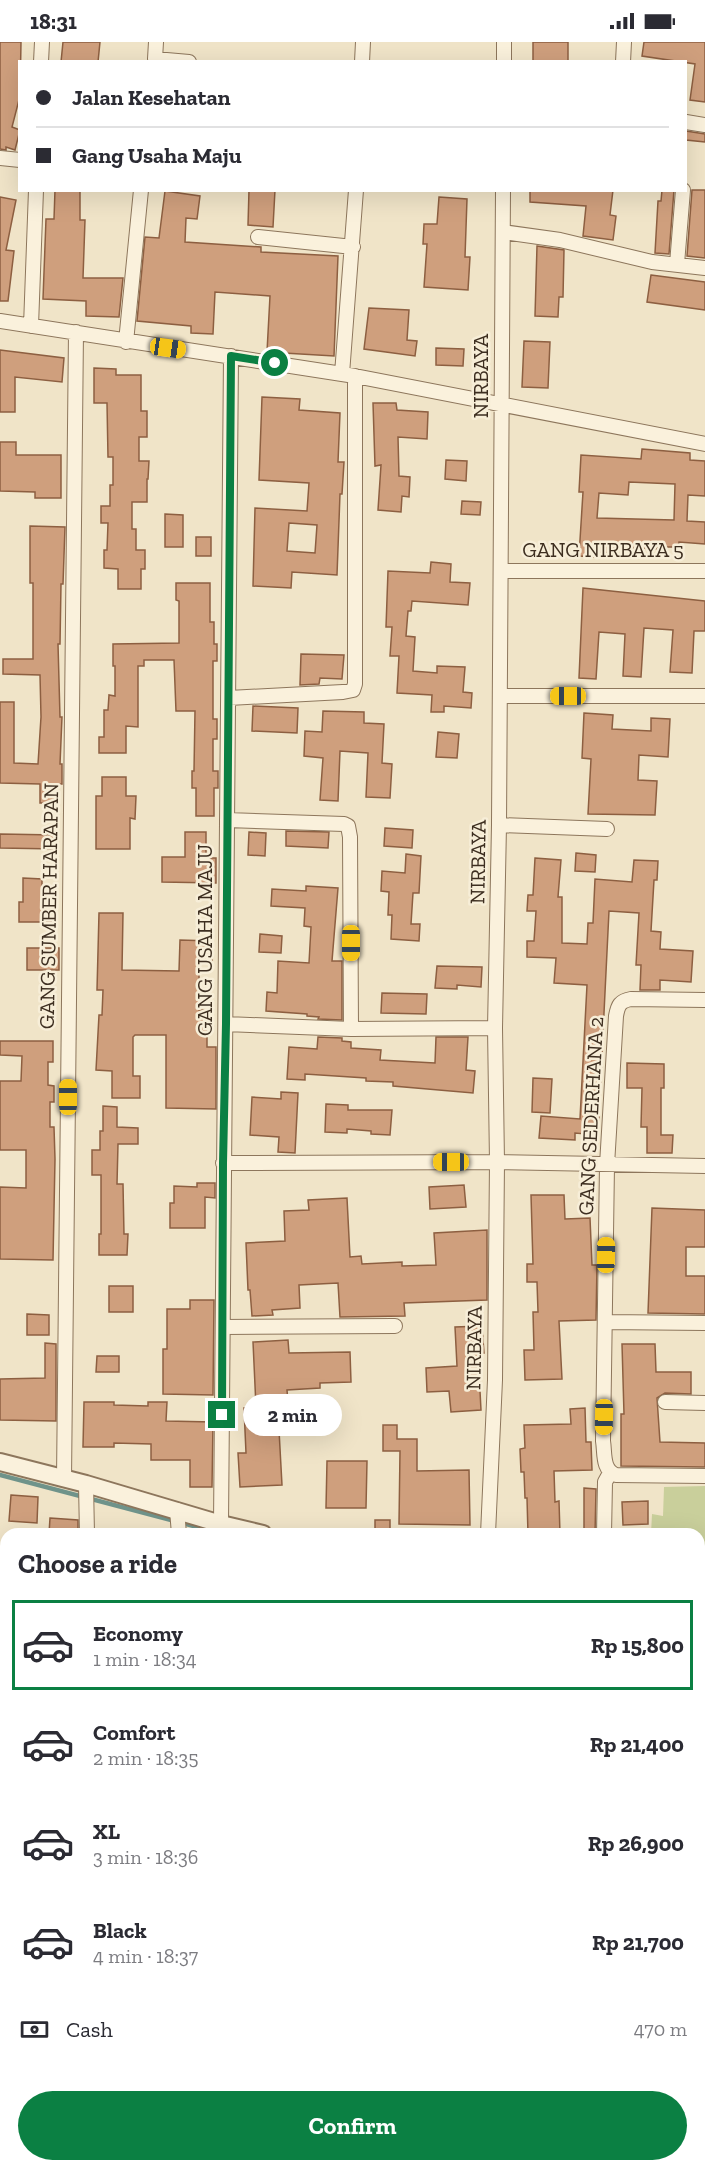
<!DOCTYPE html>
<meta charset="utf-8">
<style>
body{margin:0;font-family:"Zilla Slab",serif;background:#f7f7f7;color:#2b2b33;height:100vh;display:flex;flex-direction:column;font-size:22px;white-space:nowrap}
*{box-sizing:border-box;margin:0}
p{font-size:20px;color:#7c7c81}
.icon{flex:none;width:33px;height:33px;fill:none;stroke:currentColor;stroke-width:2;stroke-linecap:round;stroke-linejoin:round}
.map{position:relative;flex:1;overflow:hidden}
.details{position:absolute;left:0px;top:1486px;width:705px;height:644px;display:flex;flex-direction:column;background:#fff;border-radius:18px 18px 0 0;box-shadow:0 6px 24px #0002}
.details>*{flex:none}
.top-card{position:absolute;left:18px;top:18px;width:669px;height:132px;border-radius:0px;box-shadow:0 6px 24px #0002;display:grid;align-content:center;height:132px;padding:0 18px;background:#fff}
.end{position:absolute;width:27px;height:27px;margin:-14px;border:8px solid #0b8043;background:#fff;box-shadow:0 0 0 3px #fff}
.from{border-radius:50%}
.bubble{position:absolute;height:42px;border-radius:21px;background:#fff;box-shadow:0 6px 24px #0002;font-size:20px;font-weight:700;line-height:42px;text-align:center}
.car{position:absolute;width:18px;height:36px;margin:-18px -9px;border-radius:8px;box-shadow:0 0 4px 2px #0007;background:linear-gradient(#f5c518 24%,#345 0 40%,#f5c518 0 76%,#345 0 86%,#f5c518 0)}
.top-card b{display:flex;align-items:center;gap:21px;height:57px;font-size:22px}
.top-card b+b{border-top:2px solid #e1e1e2}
.top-card i{width:15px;height:15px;background:#2b2b33}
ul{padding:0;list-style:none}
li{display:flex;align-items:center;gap:18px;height:90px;margin:0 12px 9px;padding:0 6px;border:3px solid transparent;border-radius:0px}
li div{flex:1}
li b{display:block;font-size:22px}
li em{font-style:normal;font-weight:700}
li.current{border-color:#0b8043}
li>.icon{width:54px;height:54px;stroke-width:1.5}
h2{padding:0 18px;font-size:27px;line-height:72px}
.pay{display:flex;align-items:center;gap:15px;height:66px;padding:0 18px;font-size:22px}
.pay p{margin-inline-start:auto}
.primary-button{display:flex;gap:12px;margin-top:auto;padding:12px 18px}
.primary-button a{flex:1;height:69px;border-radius:36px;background:#0b8043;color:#fff;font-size:24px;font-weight:700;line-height:69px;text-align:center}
.status{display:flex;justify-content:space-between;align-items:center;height:42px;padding:0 30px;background:#fff;direction:ltr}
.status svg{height:16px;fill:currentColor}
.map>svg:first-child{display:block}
.green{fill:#c9cf9b}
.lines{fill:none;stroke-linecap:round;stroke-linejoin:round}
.stream{stroke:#6f938a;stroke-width:4.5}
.building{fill:#cf9f7d;stroke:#8d5f41;stroke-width:1.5;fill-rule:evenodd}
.minor-casing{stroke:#8d765c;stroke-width:16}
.tertiary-casing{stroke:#8d765c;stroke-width:20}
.minor{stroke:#faf1dc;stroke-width:14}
.tertiary{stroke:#faf1dc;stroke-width:16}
.route{stroke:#0b8043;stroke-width:8}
.labels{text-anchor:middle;stroke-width:5;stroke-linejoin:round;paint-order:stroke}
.street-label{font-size:21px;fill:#3d2e20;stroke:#f7eed8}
</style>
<div class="status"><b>18:31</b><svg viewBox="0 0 49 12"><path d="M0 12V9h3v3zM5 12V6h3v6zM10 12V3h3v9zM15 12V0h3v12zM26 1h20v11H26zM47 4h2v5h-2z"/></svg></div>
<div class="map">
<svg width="705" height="2129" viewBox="0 0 705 2129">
<rect width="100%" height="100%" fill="#f0e4c8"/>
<path class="green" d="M705 1444V1560L699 1561V1492H651L652 1472 663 1474 664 1445Z"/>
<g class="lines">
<path class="stream" d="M0 1433 224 1492
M699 1614 705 1616"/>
</g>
<path class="building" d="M0 0H21L20 54 12 85 20 88 15 108 6 105V108L0 107Z
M63 0H100L98 20H61Z
M533 0H568V20H533Z
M644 0H705V60L690 58 695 22 642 14Z
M686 89 705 92V100L686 98Z
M55 148H80V178H85L83 236H123L119 275 86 274V259L43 257 46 177H54Z
M249 148H275L273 185 248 183Z
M530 148H613L610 173 616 174 613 198 583 194 586 164 530 160Z
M662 148H674L669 212 655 211 658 159H661Z
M692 148H705V216L687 214Z
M165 149 200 154 197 177 186 176 185 200 261 205V210L338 214 334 314 267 310 270 254 215 250 213 292 191 291V284L137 279 145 195 159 196Z
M0 155 16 158 6 208 14 209 8 259H0Z
M439 155 467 157 465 215H470L468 248 424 245 427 202H423L424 182H437Z
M537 204 564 208 563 255H559L558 275 535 274Z
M651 233 705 240V268L647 260Z
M369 266 409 268 407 298 417 299 415 314 364 307Z
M524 299 550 300 548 346 522 345Z
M436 306 464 307 463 324 436 323Z
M0 308 64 316 62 340 15 335V370H0Z
M94 326 116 327V333H141V369H147V395H139V419H149L148 437H147V460H132V487H136V508H145V527H141V547H118V527L104 526V508H107L108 481H101V464H110V443H113V415H108L107 361H94Z
M262 355 300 357 299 368 340 371 338 420H344L342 452H340L337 533 292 530 291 546 253 544 255 466 307 469 309 441 259 438ZM289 481 317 483 315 511 287 509Z
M373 361H396L397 368 428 370 427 397 398 395 399 434 410 435 409 455 402 454 401 470 378 468 381 423 375 424Z
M0 400H16V413H61V456H35V450L0 449Z
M642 407 690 411V418L705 419V454L688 453 687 479 705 480V502L679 500 678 505H658V507L616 505 615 511 596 510V515L579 514 583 450H579L581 413 641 417ZM629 440 675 442 674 478 597 476 599 451 628 453Z
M446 418 467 419 466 439 445 437Z
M462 459 481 460 480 473 461 472Z
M165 472 183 473V505H165Z
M30 484 65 485 63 542H61L60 602H58L60 675H62L60 722H62V742H56V761H40V742L0 741V660H14V721L38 722 41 675 40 633 3 632V617H33V541H30Z
M196 495H211V514H196Z
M431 520 451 522 450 540 470 541 468 563 412 559 411 569H408L406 594 415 595 413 629 437 631V624L465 625 463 650 472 651 471 666 444 664V670H431L432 653 397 651 399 614H390L392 585H386L388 529 430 531Z
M176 541H210V580H214V602H217V619H213V677H217V697H213V729H218V746H214V774H196V746H192V729H194L195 669H176L174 618H144V624H138V685L126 684V711H99V695H104V668H108L109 653 115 654V624H113V602L179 601V559L176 558Z
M583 546 705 559V589H694L692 631 670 630 673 588 644 586 641 635 623 634 625 592 599 590 596 637 579 636Z
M301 612 344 613 342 637 320 636 319 642 300 643Z
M253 664 298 666 297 691 252 689Z
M323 669 364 670V681L384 682 382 721 392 722 390 756 366 755 368 711 340 709 338 759 320 758 323 716 304 714 305 689 322 690Z
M584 671 613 673 612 687 651 689V676L670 677 668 715 639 713 638 738 657 739 655 773 588 772 591 717 582 716Z
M438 690 459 692 457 716 436 715Z
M102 735H126V754H136L135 777 130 776V807H96V754H102Z
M385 786 413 788 412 806 384 804Z
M286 789 329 790 328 806 286 804Z
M185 790H206V816H216V841L162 840V815H185Z
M249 790 266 791 265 814 248 813Z
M0 792 56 793V807L0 806Z
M576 811 596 813 595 830 575 829Z
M406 812 421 814 419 851H413L411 882H420L419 899 391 897 392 873H388L389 850 381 849 382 829 405 831Z
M535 816 561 818 558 855H562V901L587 902 588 881H593L595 837 632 840 634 818 658 819 657 838H654L651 889 661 890 660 907 693 909 691 940 660 938V948H640L641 923H636L639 871 609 869 598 1093 575 1091V1098L539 1096 541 1074 580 1077 587 943 554 941 556 916 527 915V899H534L536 869H527L528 853H533Z
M23 836 42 837V861H54V880H19V860H23Z
M306 844 338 846 332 919H342V978L318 977 319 975 307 974V972L266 969 267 950 277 951 278 919 309 921 311 885 304 884 305 866 271 864 272 847 306 849Z
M99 871H123L122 928 179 929 180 898 212 899V920H199V968H207V1005H216V1067L166 1066V993H135L133 995V1034H140V1056H112V1029L96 1028 99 973H102L103 948H97Z
M260 892 282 894 281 911 259 910Z
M27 906H59V928H27Z
M437 924 482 925 481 945 457 943V947L435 946Z
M382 951 427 952 426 972 381 971Z
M318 995 342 996V999L351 1000V1006L381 1008 380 1018 435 1021 436 995H468L466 1028 475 1029 473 1051 393 1044V1040L366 1039V1036L305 1032V1038L287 1037 289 1005 317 1007Z
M0 999H53V1020H48V1043L54 1044V1060H50V1085H54L55 1117 53 1218 0 1217V1145L26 1146V1108H0V1039H21L22 1014 0 1013Z
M627 1021 664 1022V1046H661V1093H673L672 1111H647V1085H641L642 1046H627Z
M533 1036 552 1037 550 1071 532 1070Z
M281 1050 298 1051 295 1111 278 1110 279 1095 250 1093 252 1055 281 1057Z
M326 1062 348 1063V1068H392L390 1093 371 1092V1089L347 1087V1091L325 1090Z
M103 1064 117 1065V1085L138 1086V1102H118L117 1142H123L124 1192H128L127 1213H99V1192H101V1133H92V1108H100V1089H103Z
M197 1141H215V1156L205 1155V1186H170V1161H174V1144L197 1145Z
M464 1143 466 1165 430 1167 429 1145Z
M531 1153H564L565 1177 590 1176 592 1223H597L596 1278 559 1279 562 1337 525 1338 524 1308H534L533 1270H538L537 1240H527V1222H533Z
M347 1156 350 1215 361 1214 362 1222 402 1220V1224L436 1223 434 1191 487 1188V1258L404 1261 405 1274 340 1275 338 1241 299 1243 300 1266 272 1268 273 1273 252 1274 250 1248H248L246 1201 285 1199 284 1169 309 1168 308 1158Z
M652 1166 705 1168V1205H686V1234H705V1272L648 1271Z
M109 1244H133V1270H109Z
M190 1258H214L213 1353 163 1352V1307H167V1267H190Z
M27 1272 49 1273V1293H27Z
M482 1284 484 1311H478L481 1368 451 1370 449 1349 427 1350 426 1326 457 1324 455 1285Z
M288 1298 289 1311 350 1310 351 1340 320 1341V1346L287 1348 288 1360H281L282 1388H279L282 1443 240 1445 238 1411H246L244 1366 256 1365 253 1300Z
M45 1301 56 1302V1379L0 1378V1337L45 1336Z
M622 1302H655L656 1330H691V1352L665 1351 657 1356 660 1400 705 1401V1425L621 1424V1372H624Z
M97 1314H119V1330H96Z
M84 1360H114V1363L148 1364V1360H167L166 1379 213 1380 212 1445H190V1418H151V1402L114 1401V1405H83Z
M585 1366 586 1400H591L592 1428 554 1429 555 1460 559 1459 560 1492H528L527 1456H525L524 1430H521L520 1407 525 1406 524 1383 571 1382 570 1367Z
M383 1383H397V1397H417V1429L469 1428 470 1483 399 1482 400 1409H383Z
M327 1419H367L366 1466H326Z
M584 1446 596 1447 595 1492H584Z
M11 1453 38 1455 37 1481 9 1479Z
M648 1459V1482L623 1483 622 1460Z
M50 1476 78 1478V1492H49Z
M375 1478H390V1492H375Z"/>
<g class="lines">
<g class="minor-casing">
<path id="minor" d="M156 0 155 17 189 20
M41 20 42 0
M362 20 363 0
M504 20V0
M623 20 624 0
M686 80 705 83
M0 116 20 118
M503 190 560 198 652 220 705 226
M258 195 353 205
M677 222 683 148
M0 279 355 334 705 402
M31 284 36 148
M126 300 141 148
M342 332 356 148
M501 529H705
M500 654H705
M229 656 343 650 353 648 355 642V334
M227 778 344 782 348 784 350 795 351 987
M499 783 607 787
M705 958 631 957C620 959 618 963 616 974L607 1123 603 1399C605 1411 602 1428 616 1433L705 1434
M226 982 351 987 495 986
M223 1121 497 1120 705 1124
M605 1280 705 1281
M224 1285 395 1284
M665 1360 705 1361
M64 1437 76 290
M86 1442 87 1492
M177 1468 179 1492
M221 1482 231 314
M488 1492 495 1338 497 1120 495 986 499 783 503 148
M604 1492 605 1440 610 1431
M699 1981 705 1983
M0 1998 6 1999
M185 2124 202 2129
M575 2124 594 2129
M2 2129 6 2083"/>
</g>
<g class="tertiary-casing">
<path id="tertiary" d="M0 1420 86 1442 221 1482 263 1492
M699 1604 705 1606"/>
</g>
<use href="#minor" class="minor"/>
<use href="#tertiary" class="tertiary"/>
</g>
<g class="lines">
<path class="route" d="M222 1373 223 1121 226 982 231 314 275 321"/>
</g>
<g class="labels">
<g class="street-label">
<text transform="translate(481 334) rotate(-90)" y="7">NIRBAYA</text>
<text x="603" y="515">GANG NIRBAYA 5</text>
<text transform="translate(478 820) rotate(-89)" y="7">NIRBAYA</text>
<text transform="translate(49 864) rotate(-89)" y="7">GANG SUMBER HARAPAN</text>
<text transform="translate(205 898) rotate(-90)" y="7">GANG USAHA MAJU</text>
<text transform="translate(591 1074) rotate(-87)" y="7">GANG SEDERHANA 2</text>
<text transform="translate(474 1306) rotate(-89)" y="7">NIRBAYA</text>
</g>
</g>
</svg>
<i class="end from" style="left:275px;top:321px"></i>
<i class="end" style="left:222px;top:1373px"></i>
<div class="bubble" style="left:243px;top:1352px;width:99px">2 min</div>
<i class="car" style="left:168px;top:306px;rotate:98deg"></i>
<i class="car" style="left:568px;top:654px;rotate:270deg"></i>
<i class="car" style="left:351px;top:901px;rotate:180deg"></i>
<i class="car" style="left:68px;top:1055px;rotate:0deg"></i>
<i class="car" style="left:451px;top:1120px;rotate:270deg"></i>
<i class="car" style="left:606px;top:1213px;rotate:1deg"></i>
<i class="car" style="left:604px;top:1375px;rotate:181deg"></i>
<div class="top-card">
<b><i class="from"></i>Jalan Kesehatan</b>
<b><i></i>Gang Usaha Maju</b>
</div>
<section class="details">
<h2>Choose a ride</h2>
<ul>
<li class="current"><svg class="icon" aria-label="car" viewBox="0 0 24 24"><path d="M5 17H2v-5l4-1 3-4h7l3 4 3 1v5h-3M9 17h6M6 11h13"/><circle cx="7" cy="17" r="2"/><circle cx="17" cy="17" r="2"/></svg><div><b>Economy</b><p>1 min · 18:34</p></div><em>Rp 15,800</em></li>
<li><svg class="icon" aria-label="car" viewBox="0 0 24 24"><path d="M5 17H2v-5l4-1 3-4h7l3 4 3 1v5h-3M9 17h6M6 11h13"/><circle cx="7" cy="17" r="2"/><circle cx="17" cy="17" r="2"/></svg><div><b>Comfort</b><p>2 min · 18:35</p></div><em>Rp 21,400</em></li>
<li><svg class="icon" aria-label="car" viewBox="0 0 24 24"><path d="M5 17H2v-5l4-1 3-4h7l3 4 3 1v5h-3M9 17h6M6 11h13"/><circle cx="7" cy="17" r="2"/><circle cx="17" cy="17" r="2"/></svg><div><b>XL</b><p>3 min · 18:36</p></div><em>Rp 26,900</em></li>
<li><svg class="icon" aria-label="car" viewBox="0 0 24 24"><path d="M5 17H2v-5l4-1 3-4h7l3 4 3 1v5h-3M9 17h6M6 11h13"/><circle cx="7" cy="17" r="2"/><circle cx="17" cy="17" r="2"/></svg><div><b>Black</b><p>4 min · 18:37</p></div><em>Rp 21,700</em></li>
</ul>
<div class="pay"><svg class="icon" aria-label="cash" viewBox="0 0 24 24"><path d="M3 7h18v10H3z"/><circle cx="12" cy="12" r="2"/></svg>Cash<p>470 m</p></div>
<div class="primary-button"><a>Confirm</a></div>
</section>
</div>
